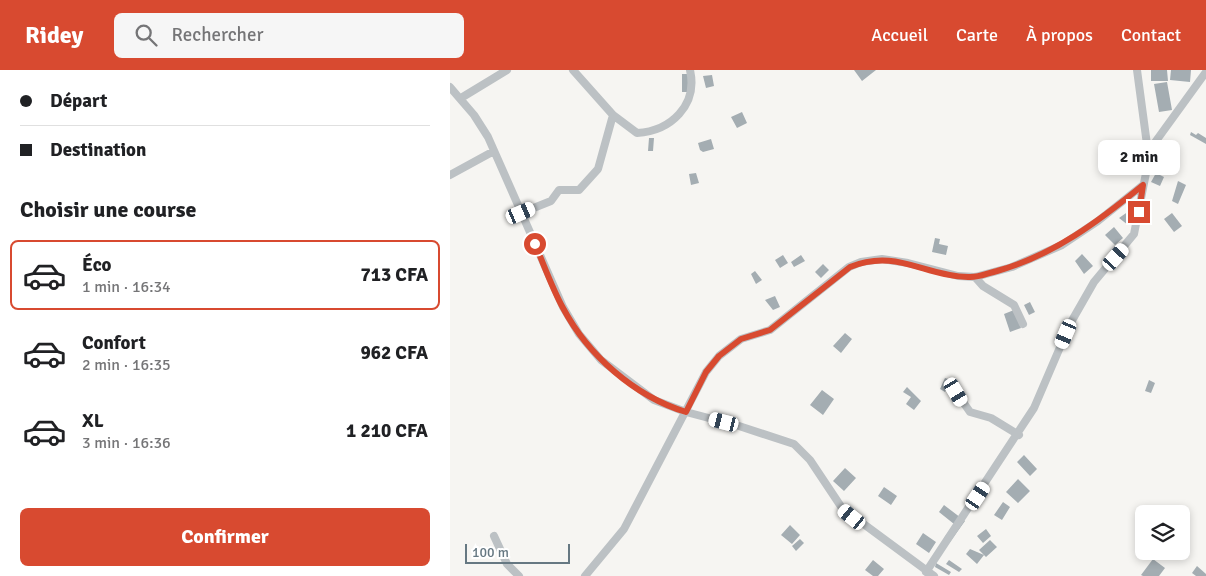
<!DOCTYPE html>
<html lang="fr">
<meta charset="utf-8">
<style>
body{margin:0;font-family:Signika,sans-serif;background:#f6f6f6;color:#202124;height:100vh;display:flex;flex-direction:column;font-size:19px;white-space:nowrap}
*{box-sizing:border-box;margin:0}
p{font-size:16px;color:#757577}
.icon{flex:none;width:28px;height:28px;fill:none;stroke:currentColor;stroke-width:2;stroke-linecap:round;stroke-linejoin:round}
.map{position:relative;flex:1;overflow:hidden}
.details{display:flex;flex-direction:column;background:#fff;width:450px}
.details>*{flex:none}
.top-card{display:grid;align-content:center;height:110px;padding:0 20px;background:#fff}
.fabs{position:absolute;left:685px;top:435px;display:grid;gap:10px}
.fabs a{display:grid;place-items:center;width:55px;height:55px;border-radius:8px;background:#fff;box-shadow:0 2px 8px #0003;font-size:25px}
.scale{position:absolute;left:15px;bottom:12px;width:105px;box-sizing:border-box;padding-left:5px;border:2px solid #667882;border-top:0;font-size:14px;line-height:18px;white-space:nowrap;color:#667882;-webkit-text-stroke:4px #fff;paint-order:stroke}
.end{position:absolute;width:22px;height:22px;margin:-11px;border:6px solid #d84a30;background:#fff;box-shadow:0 0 0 2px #fff}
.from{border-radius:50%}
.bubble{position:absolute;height:35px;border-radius:8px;background:#fff;box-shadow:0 2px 8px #0003;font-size:16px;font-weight:800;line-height:35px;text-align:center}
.car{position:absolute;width:15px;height:30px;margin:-15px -8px;border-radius:6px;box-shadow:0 0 4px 1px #0007;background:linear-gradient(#fff 24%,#345 0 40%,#fff 0 76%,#345 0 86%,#fff 0)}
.top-card b{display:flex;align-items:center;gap:18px;height:48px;font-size:19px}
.top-card b+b{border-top:1px solid #e0e0e0}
.top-card i{width:12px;height:12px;background:#202124}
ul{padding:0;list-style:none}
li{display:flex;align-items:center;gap:15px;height:70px;margin:0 10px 8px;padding:0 10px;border:2px solid transparent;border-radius:8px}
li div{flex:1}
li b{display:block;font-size:19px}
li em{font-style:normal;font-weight:800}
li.active{border-color:#d84a30}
li>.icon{width:45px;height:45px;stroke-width:1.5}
h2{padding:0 20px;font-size:22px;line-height:60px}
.cta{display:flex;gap:10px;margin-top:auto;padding:10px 20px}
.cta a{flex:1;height:58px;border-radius:8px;background:#d84a30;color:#fff;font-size:20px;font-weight:800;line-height:58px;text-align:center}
header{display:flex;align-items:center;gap:30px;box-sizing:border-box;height:70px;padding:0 25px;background:#d84a30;color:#fff}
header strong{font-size:24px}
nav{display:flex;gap:28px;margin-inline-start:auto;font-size:18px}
.search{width:350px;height:45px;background:#f6f6f6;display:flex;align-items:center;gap:12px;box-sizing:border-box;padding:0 18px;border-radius:8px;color:#757577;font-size:19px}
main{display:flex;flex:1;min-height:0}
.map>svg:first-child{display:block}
.building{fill:#a4adb2}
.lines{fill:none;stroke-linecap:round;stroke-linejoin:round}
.minor{stroke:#bcc1c4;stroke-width:8}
.route{stroke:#d84a30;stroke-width:6}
</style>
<header>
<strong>Ridey</strong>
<div class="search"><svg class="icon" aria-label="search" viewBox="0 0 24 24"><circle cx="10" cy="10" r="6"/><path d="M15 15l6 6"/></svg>Rechercher</div>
<nav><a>Accueil</a><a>Carte</a><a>À propos</a><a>Contact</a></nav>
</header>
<main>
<section class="details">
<div class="top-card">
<b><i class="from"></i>Départ</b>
<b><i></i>Destination</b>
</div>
<h2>Choisir une course</h2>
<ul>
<li class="active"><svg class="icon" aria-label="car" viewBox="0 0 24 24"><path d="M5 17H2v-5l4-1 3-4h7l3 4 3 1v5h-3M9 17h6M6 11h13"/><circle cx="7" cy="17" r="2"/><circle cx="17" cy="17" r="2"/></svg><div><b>Éco</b><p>1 min · 16:34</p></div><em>713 CFA</em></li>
<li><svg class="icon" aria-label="car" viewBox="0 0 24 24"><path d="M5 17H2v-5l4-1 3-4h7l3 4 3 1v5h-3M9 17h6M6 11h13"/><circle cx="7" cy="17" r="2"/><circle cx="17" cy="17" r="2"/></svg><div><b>Confort</b><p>2 min · 16:35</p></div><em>962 CFA</em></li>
<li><svg class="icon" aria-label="car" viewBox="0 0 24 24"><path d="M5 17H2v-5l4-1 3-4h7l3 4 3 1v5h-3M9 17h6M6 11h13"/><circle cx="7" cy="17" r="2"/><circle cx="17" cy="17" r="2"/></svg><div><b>XL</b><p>3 min · 16:36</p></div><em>1 210 CFA</em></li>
</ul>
<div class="cta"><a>Confirmer</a></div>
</section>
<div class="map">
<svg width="756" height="506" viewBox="0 0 756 506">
<rect width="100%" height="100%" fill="#f6f5f2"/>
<path class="building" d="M404 0H426L412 11Z
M701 0H717L718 11H701Z
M721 0H741L740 12 720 10Z
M232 4H239V22H232Z
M262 5 264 16 256 18 253 6Z
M717 12 722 40 709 42 704 14Z
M292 42 297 53 287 58 281 47Z
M741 62 746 65 748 63 756 68V74L740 65Z
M199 68H204L203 81H198Z
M261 69 264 79 253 82 250 80 248 73Z
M673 85 682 88 678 98 669 94Z
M246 103 249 113 241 115 239 104Z
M706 103 714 107 710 116 701 112Z
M728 111 736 115 728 134 722 131Z
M679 141 685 150 678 155 669 148Z
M722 143 732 156 724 162 714 149Z
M664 157 673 168 665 175 655 165Z
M485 168 490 169 489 174 498 176 496 185 482 182Z
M632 184 643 196 634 204 625 191Z
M333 185 338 193 330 198 325 190Z
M351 185 355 191 344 197 341 192Z
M373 194 379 200 371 208 365 202Z
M305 201 312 210 306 214 301 204Z
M325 226 330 237 323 240 315 230Z
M580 232 585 242 579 245 574 235Z
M564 240 571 258 560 262 554 244Z
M395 263 402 269 391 283 383 276Z
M495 308 501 310 495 322 490 319Z
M699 310 705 313 701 323 695 321Z
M457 317 471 331 464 340 456 334 461 327 453 322Z
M372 320 384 329 373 345 360 335Z
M574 385 587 399 580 406 567 392Z
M395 398 406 408 394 421 383 411Z
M568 409 580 421 568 433 556 422Z
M434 417 447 426 441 435 428 426Z
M553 432 560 437 552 450 544 445Z
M494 435 515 451 500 472 494 468 504 454 489 442Z
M340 455 350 465 342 474 331 465Z
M536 459 541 466 533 473 527 466Z
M473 463 486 472 479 483 466 474Z
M350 469 354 473 346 481 342 476Z
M540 470 547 477 536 487 529 480Z
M520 479 534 485 527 494 516 484Z
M703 489 715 498 709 506H693L691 505Z
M423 490 434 499 428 506H423L415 500Z
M499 490 512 499 509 502 496 494Z
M486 493 501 502 499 505 485 497Z
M747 496 756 504V506H746L742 503Z"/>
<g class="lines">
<path class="minor" d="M123 0 163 45 187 63C221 61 248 35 240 0
M0 17 24 45 38 67 113 237 129 264 151 290 204 330 236 342 289 356 344 374 360 390 392 438 484 506
M11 28 57 0
M698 82 756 2
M0 105 44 81
M71 143 101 131 109 120H129L148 99 163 45
M525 207 533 216 564 235 573 254
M506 322 520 342 541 348 569 365
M44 466 57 494 69 506
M476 502 584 338 620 254 644 212 684 164 697 98 698 82 687 0
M135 506 174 459 256 302 269 286 291 269 320 260 399 197 411 192 432 189 458 193 508 206 525 207 562 197 612 175 648 151 693 115"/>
</g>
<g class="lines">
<path class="route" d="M85 174C94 195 102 218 113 238 138 285 184 326 236 342L256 302 269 286 291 269 320 260 400 197C446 178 474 206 518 207 528 208 538 203 547 201 604 185 649 151 693 115L689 142"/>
</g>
</svg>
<div class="fabs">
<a><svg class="icon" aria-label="layers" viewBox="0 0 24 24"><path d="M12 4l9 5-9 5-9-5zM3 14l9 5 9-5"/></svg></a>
</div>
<div class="scale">100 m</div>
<i class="end from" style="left:85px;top:174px"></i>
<i class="end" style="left:689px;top:142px"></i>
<div class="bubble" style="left:648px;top:70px;width:82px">2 min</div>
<i class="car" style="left:71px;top:143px;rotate:67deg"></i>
<i class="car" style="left:666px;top:187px;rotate:42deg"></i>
<i class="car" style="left:616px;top:264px;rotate:203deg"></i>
<i class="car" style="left:506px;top:322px;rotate:149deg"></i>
<i class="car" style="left:274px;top:352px;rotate:284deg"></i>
<i class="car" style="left:528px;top:426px;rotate:34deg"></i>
<i class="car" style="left:402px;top:447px;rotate:309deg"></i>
</div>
</main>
